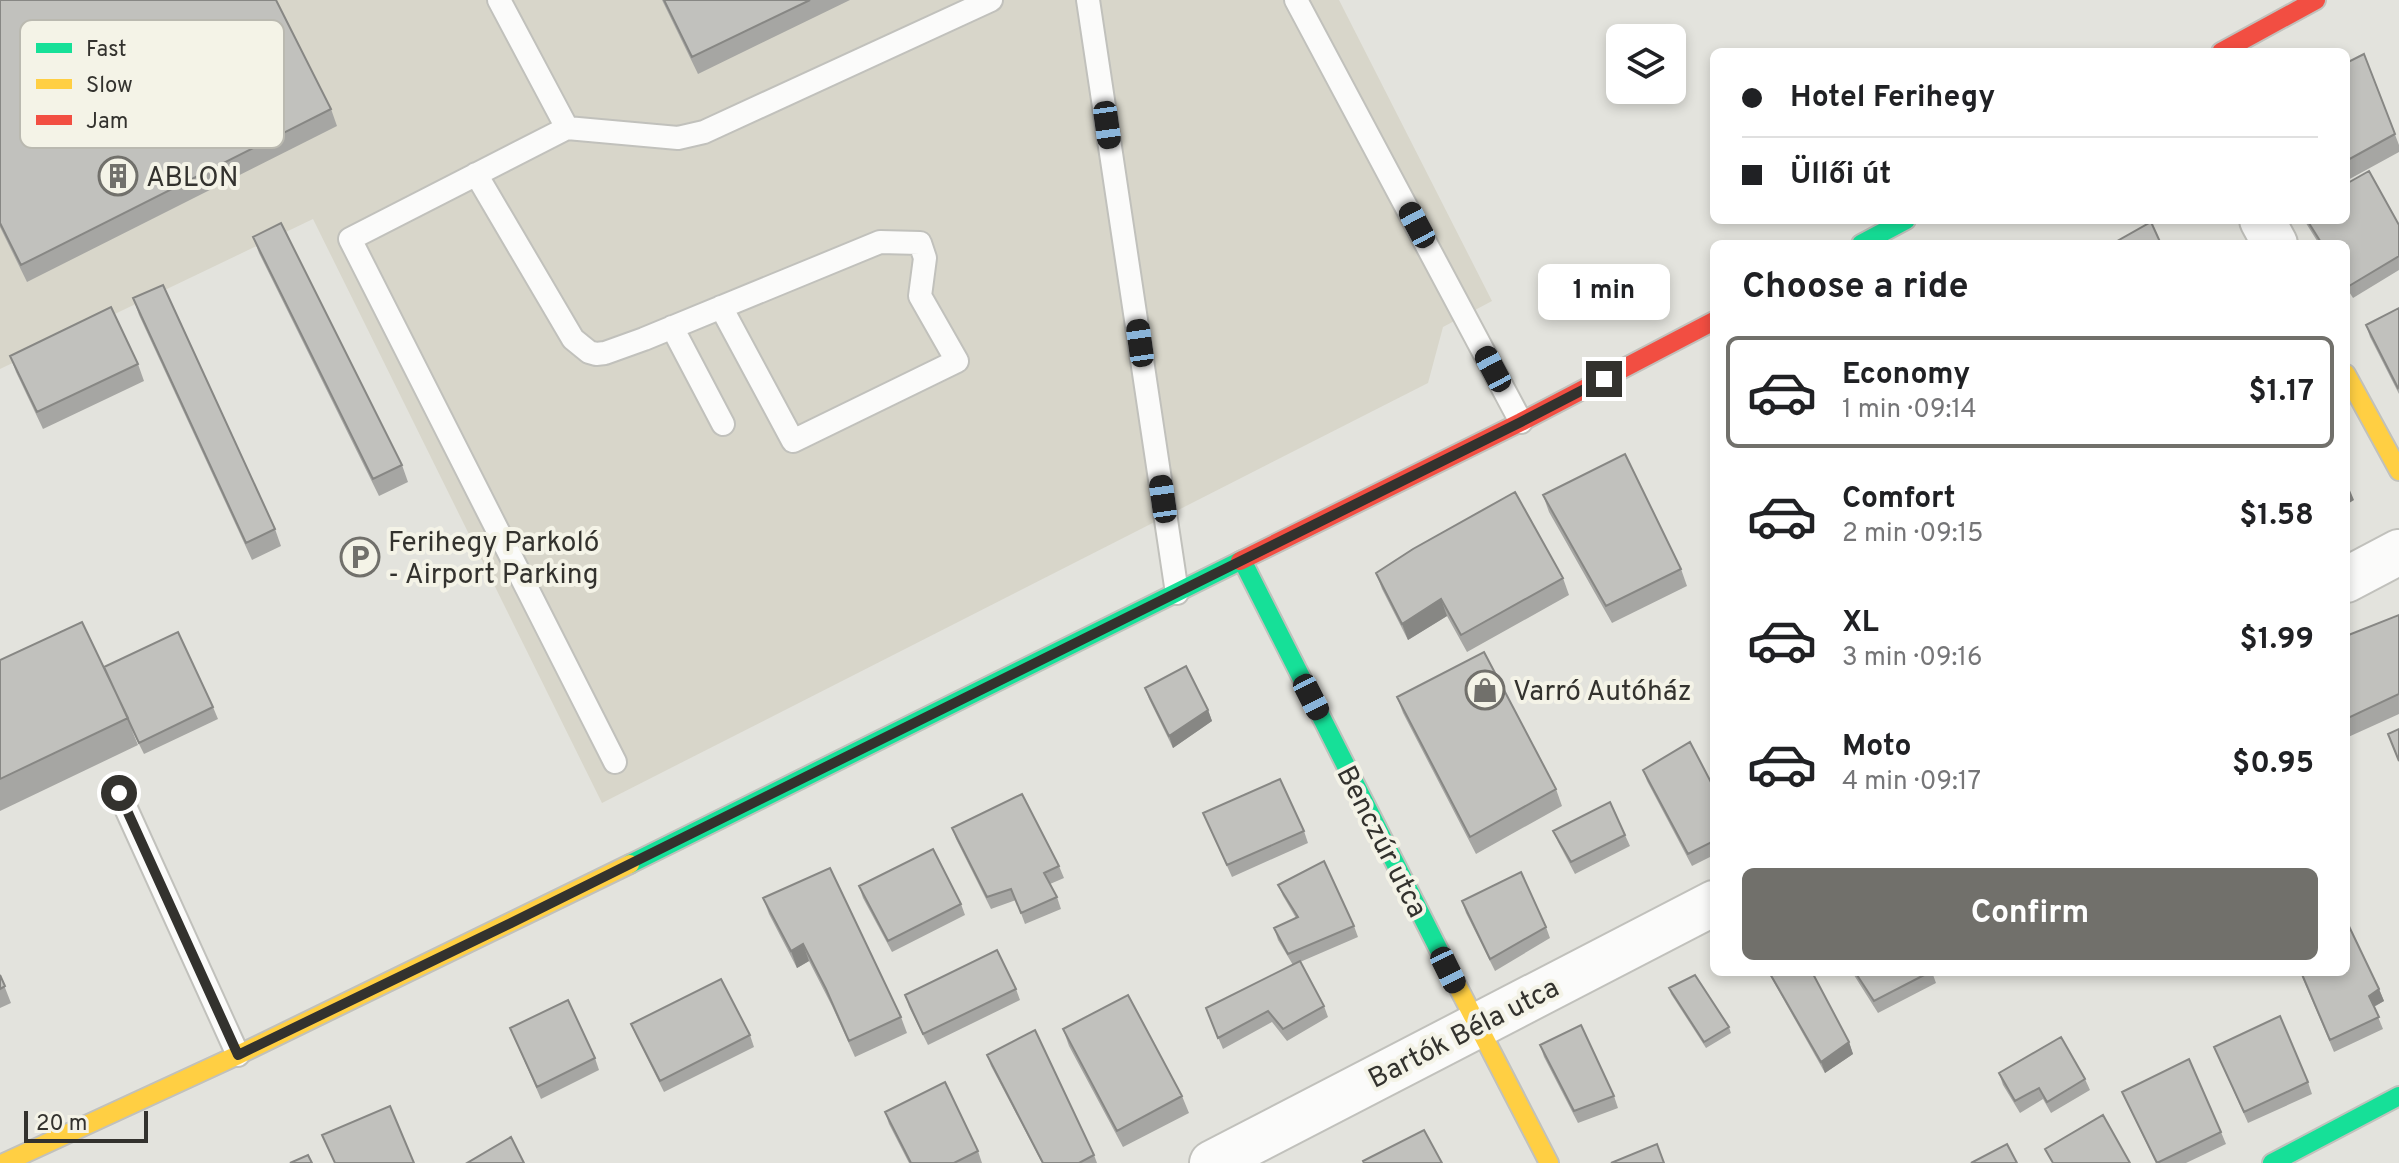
<!DOCTYPE html>
<meta charset="utf-8">
<style>
body{margin:0;font-family:Overpass,sans-serif;background:#f2f2f2;color:#202124;height:100vh;display:flex;flex-direction:column;font-size:30px;white-space:nowrap}
*{box-sizing:border-box;margin:0}
p{font-size:26px;color:#757577}
.icon{flex:none;width:44px;height:44px;fill:none;stroke:currentColor;stroke-width:2;stroke-linecap:round;stroke-linejoin:round}
.map{position:relative;flex:1;overflow:hidden}
.details{position:absolute;left:1710px;top:240px;width:640px;height:736px;display:flex;flex-direction:column;background:#fff;border-radius:12px;box-shadow:0 4px 12px #0003}
.details>*{flex:none}
.hud{position:absolute;left:1710px;top:48px;width:640px;height:176px;border-radius:12px;box-shadow:0 4px 12px #0003;display:grid;align-content:center;height:176px;padding:0 32px;background:#fff}
.tools{position:absolute;left:1606px;top:24px;display:grid;gap:16px}
.tools a{display:grid;place-items:center;width:80px;height:80px;border-radius:12px;background:#fff;box-shadow:0 4px 12px #0003;font-size:40px}
.scale{position:absolute;left:24px;bottom:20px;width:124px;box-sizing:border-box;padding-left:8px;border:4px solid #33322e;border-top:0;font-size:22px;line-height:28px;white-space:nowrap;color:#33322e;-webkit-text-stroke:6px #f4f3e7;paint-order:stroke}
.end{position:absolute;width:36px;height:36px;margin:-18px;border:10px solid #33322e;background:#fff;box-shadow:0 0 0 4px #fff}
.from{border-radius:50%}
.bubble{position:absolute;height:56px;border-radius:12px;background:#fff;box-shadow:0 4px 12px #0003;font-size:26px;font-weight:700;line-height:56px;text-align:center}
.car{position:absolute;width:24px;height:48px;margin:-24px -12px;border-radius:10px;box-shadow:0 0 6px 2px #0007;background:linear-gradient(#222 24%,#8ab4d8 0 40%,#222 0 76%,#8ab4d8 0 86%,#222 0)}
.hud b{display:flex;align-items:center;gap:28px;height:76px;font-size:30px}
.hud b+b{border-top:2px solid #e0e0e0}
.hud i{width:20px;height:20px;background:#202124}
ul{padding:0;list-style:none}
li{display:flex;align-items:center;gap:24px;height:112px;margin:0 16px 12px;padding:0 16px;border:4px solid transparent;border-radius:12px}
li div{flex:1}
li b{display:block;font-size:30px}
li em{font-style:normal;font-weight:700}
li.current{border-color:#71706b}
li>.icon{width:72px;height:72px;stroke-width:1.5}
h2{padding:0 32px;font-size:36px;line-height:96px}
.cta{display:flex;gap:16px;margin-top:auto;padding:16px 32px}
.cta a{flex:1;height:92px;border-radius:12px;background:#71706b;color:#fff;font-size:32px;font-weight:700;line-height:92px;text-align:center}
.map>svg:first-child{display:block}
.built{fill:#d8d6ca}
.lines{fill:none;stroke-linecap:round;stroke-linejoin:round}
.lane-casing{stroke:#c1c1bc;stroke-width:26}
.street-casing{stroke:#c1c1bc;stroke-width:48}
.fast-casing{stroke:#c1c1bc;stroke-width:22}
.slow-casing{stroke:#c1c1bc;stroke-width:22}
.jam-casing{stroke:#c1c1bc;stroke-width:22}
.lane{stroke:#fbfbfa;stroke-width:22}
.street{stroke:#fbfbfa;stroke-width:44}
.fast{stroke:#16e098;stroke-width:18}
.slow{stroke:#ffcf43;stroke-width:18}
.jam{stroke:#f24e42;stroke-width:18}
.wall{fill:#a6a6a3}
.shaded-wall{fill:#878784}
.building{fill:#c1c1bd;stroke:#878784;stroke-width:2}
.route{stroke:#33322e;stroke-width:10}
.labels{text-anchor:middle;stroke-width:8;stroke-linejoin:round;paint-order:stroke}
.poi-label{font-size:28px;fill:#33322e;stroke:#f4f3e7;text-anchor:start}
.street-label{font-size:28px;fill:#33322e;stroke:#f4f3e7}
.key{fill:#f4f3e7;stroke:#bab9b0;stroke-width:2}
.key-label{font-size:22px;fill:#33322e}
</style>
<div class="map">
<svg width="2399" height="1163" viewBox="0 0 2399 1163">
<rect width="100%" height="100%" fill="#e3e3dd"/>
<path class="built" d="M0 0H1339L1492 301 1443 327 1428 383 602 803 313 219 0 369Z"/>
<g class="lines">
<g class="lane-casing">
<path id="lane" d="M499 0 567 128 678 138 704 132 991 0
M1088 0 1177 593
M1296 0 1521 422
M567 128 350 239 615 762
M476 174 573 339 589 352 596 354 605 353 644 339 880 242 920 243 925 258 920 296 957 361 793 441 721 307
M672 327 723 424
M119 793 238 1055"/>
</g>
<g class="street-casing">
<path id="street" d="M2262 220 2275 244
M2346 580 2399 552
M1212 1163 1714 903"/>
</g>
<g class="fast-casing">
<path id="fast" d="M1861 244 1906 220
M1242 560 1445 962
M630 864 1240 561
M2272 1163 2399 1096"/>
</g>
<g class="slow-casing">
<path id="slow" d="M2346 374 2399 471
M1445 962 1549 1163
M4 1163 238 1055 630 864"/>
</g>
<g class="jam-casing">
<path id="jam" d="M2221 52 2316 0
M1240 561 1521 422 1714 321"/>
</g>
<use href="#lane" class="lane"/>
<use href="#street" class="street"/>
<use href="#fast" class="fast"/>
<use href="#slow" class="slow"/>
<use href="#jam" class="jam"/>
</g>
<path class="wall" d="M0 0 331 109 337 126 27 282 0 227Z
M662 0H850L698 74Z
M2364 54 2399 145V152L2346 181V63Z
M2304 220H2346L2399 225V270L2353 298 2346 287V244H2319Z
M253 237 402 465 408 482 379 496 259 253Z
M133 298 275 529 281 546 252 560 139 315Z
M2399 308V394L2370 337 2366 325Z
M10 356 138 364 144 381 43 429 16 372Z
M1543 495 1681 569 1687 586 1612 623 1549 512Z
M1376 573 1563 578 1569 595 1467 652 1447 616 1408 640 1382 589Z
M2399 615V714L2346 738V636Z
M0 660 104 667 213 707 218 719 144 754 131 728 138 745 0 811Z
M1145 688 1208 710 1212 721 1173 748 1149 699Z
M1397 697 1556 789 1562 806 1476 854 1403 713Z
M1643 770 1714 788V855L1692 866 1647 781Z
M1203 813 1304 831 1308 843 1232 877Z
M952 828 1059 866 1064 878 1050 884 1057 897 1061 909 1025 924 1016 900 991 909 956 839Z
M1553 831 1625 835 1630 846 1575 874 1558 842Z
M1278 885 1354 926 1358 937 1300 962 1324 1006 1328 1017 1287 1041 1272 1022 1223 1049 1210 1019 1293 965 1278 940 1274 928 1296 918 1283 896Z
M859 886 961 904 965 915 892 952 863 898Z
M763 898 901 1017 907 1033 855 1057 832 1006 809 961 797 968 769 914Z
M1462 901 1546 927 1550 938 1495 971 1466 913Z
M1768 972H1812L1849 1042 1853 1054 1825 1073Z
M1852 972H1932L1936 983 1878 1013Z
M2300 972H2346L2379 989 2384 1001 2374 1007 2383 1029 2334 1052Z
M0 975 11 1003 0 1008Z
M1669 988 1729 1027 1731 1033 1706 1048 1671 994Z
M1016 989 1020 1000 928 1045 909 1007 905 995Z
M631 1024 750 1035 754 1047 664 1092 636 1036Z
M510 1028 595 1058 599 1070 541 1099Z
M1063 1029 1182 1096 1189 1113 1123 1147 1069 1046Z
M1540 1045 1614 1096 1618 1108 1578 1123 1544 1057Z
M2214 1047 2308 1082 2312 1094 2248 1123Z
M987 1055 1094 1155 1097 1163H1042L991 1066Z
M1999 1073 2085 1079 2090 1090 2051 1113 2043 1099 2020 1113 2003 1085Z
M2122 1092 2221 1132 2226 1144 2186 1163H2156L2127 1103Z
M885 1112 978 1151 982 1163H909L889 1124Z"/>
<path class="shaded-wall" d="M2349 488 2354 500 2346 505V490Z
M1441 599 1447 616 1408 640 1402 624Z
M1208 710 1212 721 1173 748 1169 736Z
M803 944 809 961 797 968 791 951Z
M2379 989 2384 1001 2373 1007 2369 996Z
M1849 1042 1853 1054 1825 1073 1821 1062Z"/>
<path class="building" d="M0 0H276L331 109 21 265 0 223Z
M664 0H810L692 57Z
M2364 54 2395 134 2346 161V63Z
M2369 171 2399 225V256L2349 286 2346 282V244H2322L2307 220H2346V184Z
M2151 222 2161 244H2112Z
M281 223 402 465 373 479 253 237Z
M163 285 275 529 246 543 133 298Z
M111 307 138 364 37 412 10 356Z
M2399 308V387L2398 388 2366 325Z
M1625 454 1681 569 1606 606 1543 495Z
M1515 492 1563 578 1461 635 1441 599 1402 624 1376 573 1413 549Z
M2399 615V694L2346 719V636Z
M82 622 128 718 0 779V660Z
M178 632 213 707 139 743 104 667Z
M1484 652 1556 789 1470 837 1397 697Z
M1186 666 1208 710 1169 736 1145 688Z
M2399 729V761L2388 734Z
M1690 742 1714 788V841L1688 854 1643 770Z
M1280 779 1304 831 1227 865 1203 813Z
M1022 794 1059 866 1044 873 1057 897 1021 913 1011 889 987 897 952 828Z
M1610 802 1625 835 1571 862 1553 831Z
M933 849 961 904 888 941 859 886Z
M1324 861 1354 926 1288 954 1274 928 1298 917 1278 885Z
M830 868 901 1017 849 1041 826 989 803 944 791 951 763 898Z
M1521 872 1546 927 1490 959 1462 901Z
M2346 920 2379 989 2369 996 2379 1017 2330 1040 2301 972H2346Z
M997 950 1016 989 923 1034 905 995Z
M1300 961 1324 1006 1283 1029 1268 1011 1218 1038 1206 1008Z
M1769 972H1812L1849 1042 1821 1062Z
M1855 972H1930L1874 1001Z
M0 975 5 986 0 989Z
M1695 975 1729 1027 1704 1042 1669 988Z
M721 979 750 1035 660 1081 631 1024Z
M1128 995 1182 1096 1117 1131 1063 1029Z
M568 1000 595 1058 537 1087 510 1028Z
M2280 1016 2308 1082 2244 1112 2214 1047Z
M1581 1025 1614 1096 1574 1111 1540 1045Z
M1035 1030 1094 1155 1079 1163H1043L987 1055Z
M2061 1037 2085 1079 2047 1102 2039 1088 2015 1101 1999 1073Z
M2189 1059 2221 1132 2157 1163 2122 1092Z
M945 1082 978 1151 954 1163H911L885 1112Z
M390 1106 414 1163H335L322 1135Z
M2103 1115 2130 1163H2053L2045 1149Z
M1424 1130 1442 1163H1364L1363 1161Z
M511 1137 524 1163H467Z
M1657 1144 1664 1163H1611Z
M2007 1144 2017 1163H1971Z
M308 1155 312 1163H290Z"/>
<g class="lines">
<path class="route" d="M119 793 238 1055 511 923 1521 422 1604 379"/>
</g>
<defs>
<g id="building-ring" transform="scale(2)"><circle r="9.5" fill="#f4f3e7" stroke="#71706b" stroke-width="1.5"/><path d="M-4-6H4V6H1V3H-1V6H-4ZM-2.5-4.3h1.7v1.8h-1.7ZM.8-4.3h1.7v1.8H.8ZM-2.5-1h1.7V.8h-1.7ZM.8-1h1.7V.8H.8Z" fill="#71706b"/></g>
<g id="parking-ring" transform="scale(2)"><circle r="9.5" fill="#f4f3e7" stroke="#71706b" stroke-width="1.5"/><path d="M-3.5-5.5H1a3.5 3.5 0 0 1 0 7H-1V5.5H-3.5ZM-1-3.4V-.6H.8a1.4 1.4 0 0 0 0-2.8Z" fill="#71706b"/></g>
<g id="shop-ring" transform="scale(2)"><circle r="9.5" fill="#f4f3e7" stroke="#71706b" stroke-width="1.5"/><path d="M-5-2.5h2.3a2.7 3.5 0 0 1 5.4 0H5L5.5 6h-11ZM-1.5-2.5h3a1.5 2.3 0 0 0-3 0Z" fill="#71706b"/></g>
</defs>
<g fill-rule="evenodd">
<use href="#building-ring" x="118" y="176"/>
<use href="#parking-ring" x="360" y="557"/>
<use href="#shop-ring" x="1485" y="690"/>
</g>
<g class="labels">
<g class="poi-label">
<text x="146" y="186">ABLON</text>
<text x="388" y="551">Ferihegy Parkoló<tspan x="388" dy="32">- Airport Parking</tspan></text>
<text x="1513" y="700">Varró Autóház</text>
</g>
<g class="street-label">
<text transform="translate(1383 841) rotate(63)" y="10">Benczúr utca</text>
<text transform="translate(1463 1032) rotate(-27)" y="10">Bartók Béla utca</text>
</g>
</g>
<rect x="20" y="20" width="264" height="128" rx="12" class="key"/>
<rect x="36" y="43" width="36" height="10" fill="#16e098"/>
<rect x="36" y="79" width="36" height="10" fill="#ffcf43"/>
<rect x="36" y="115" width="36" height="10" fill="#f24e42"/>
<g class="key-label">
<text x="86" y="56">Fast</text>
<text x="86" y="92">Slow</text>
<text x="86" y="128">Jam</text>
</g>
</svg>
<div class="tools">
<a><svg class="icon" aria-label="layers" viewBox="0 0 24 24"><path d="M12 4l9 5-9 5-9-5zM3 14l9 5 9-5"/></svg></a>
</div>
<div class="scale">20 m</div>
<i class="end from" style="left:119px;top:793px"></i>
<i class="end" style="left:1604px;top:379px"></i>
<div class="bubble" style="left:1538px;top:264px;width:132px">1 min</div>
<i class="car" style="left:1107px;top:125px;rotate:172deg"></i>
<i class="car" style="left:1417px;top:225px;rotate:332deg"></i>
<i class="car" style="left:1140px;top:343px;rotate:352deg"></i>
<i class="car" style="left:1493px;top:369px;rotate:332deg"></i>
<i class="car" style="left:1163px;top:499px;rotate:352deg"></i>
<i class="car" style="left:1311px;top:697px;rotate:153deg"></i>
<i class="car" style="left:1448px;top:970px;rotate:154deg"></i>
<div class="hud">
<b><i class="from"></i>Hotel Ferihegy</b>
<b><i></i>Üllői út</b>
</div>
<section class="details">
<h2>Choose a ride</h2>
<ul>
<li class="current"><svg class="icon" aria-label="car" viewBox="0 0 24 24"><path d="M5 17H2v-5l4-1 3-4h7l3 4 3 1v5h-3M9 17h6M6 11h13"/><circle cx="7" cy="17" r="2"/><circle cx="17" cy="17" r="2"/></svg><div><b>Economy</b><p>1 min · 09:14</p></div><em>$1.17</em></li>
<li><svg class="icon" aria-label="car" viewBox="0 0 24 24"><path d="M5 17H2v-5l4-1 3-4h7l3 4 3 1v5h-3M9 17h6M6 11h13"/><circle cx="7" cy="17" r="2"/><circle cx="17" cy="17" r="2"/></svg><div><b>Comfort</b><p>2 min · 09:15</p></div><em>$1.58</em></li>
<li><svg class="icon" aria-label="car" viewBox="0 0 24 24"><path d="M5 17H2v-5l4-1 3-4h7l3 4 3 1v5h-3M9 17h6M6 11h13"/><circle cx="7" cy="17" r="2"/><circle cx="17" cy="17" r="2"/></svg><div><b>XL</b><p>3 min · 09:16</p></div><em>$1.99</em></li>
<li><svg class="icon" aria-label="car" viewBox="0 0 24 24"><path d="M5 17H2v-5l4-1 3-4h7l3 4 3 1v5h-3M9 17h6M6 11h13"/><circle cx="7" cy="17" r="2"/><circle cx="17" cy="17" r="2"/></svg><div><b>Moto</b><p>4 min · 09:17</p></div><em>$0.95</em></li>
</ul>
<div class="cta"><a>Confirm</a></div>
</section>
</div>
